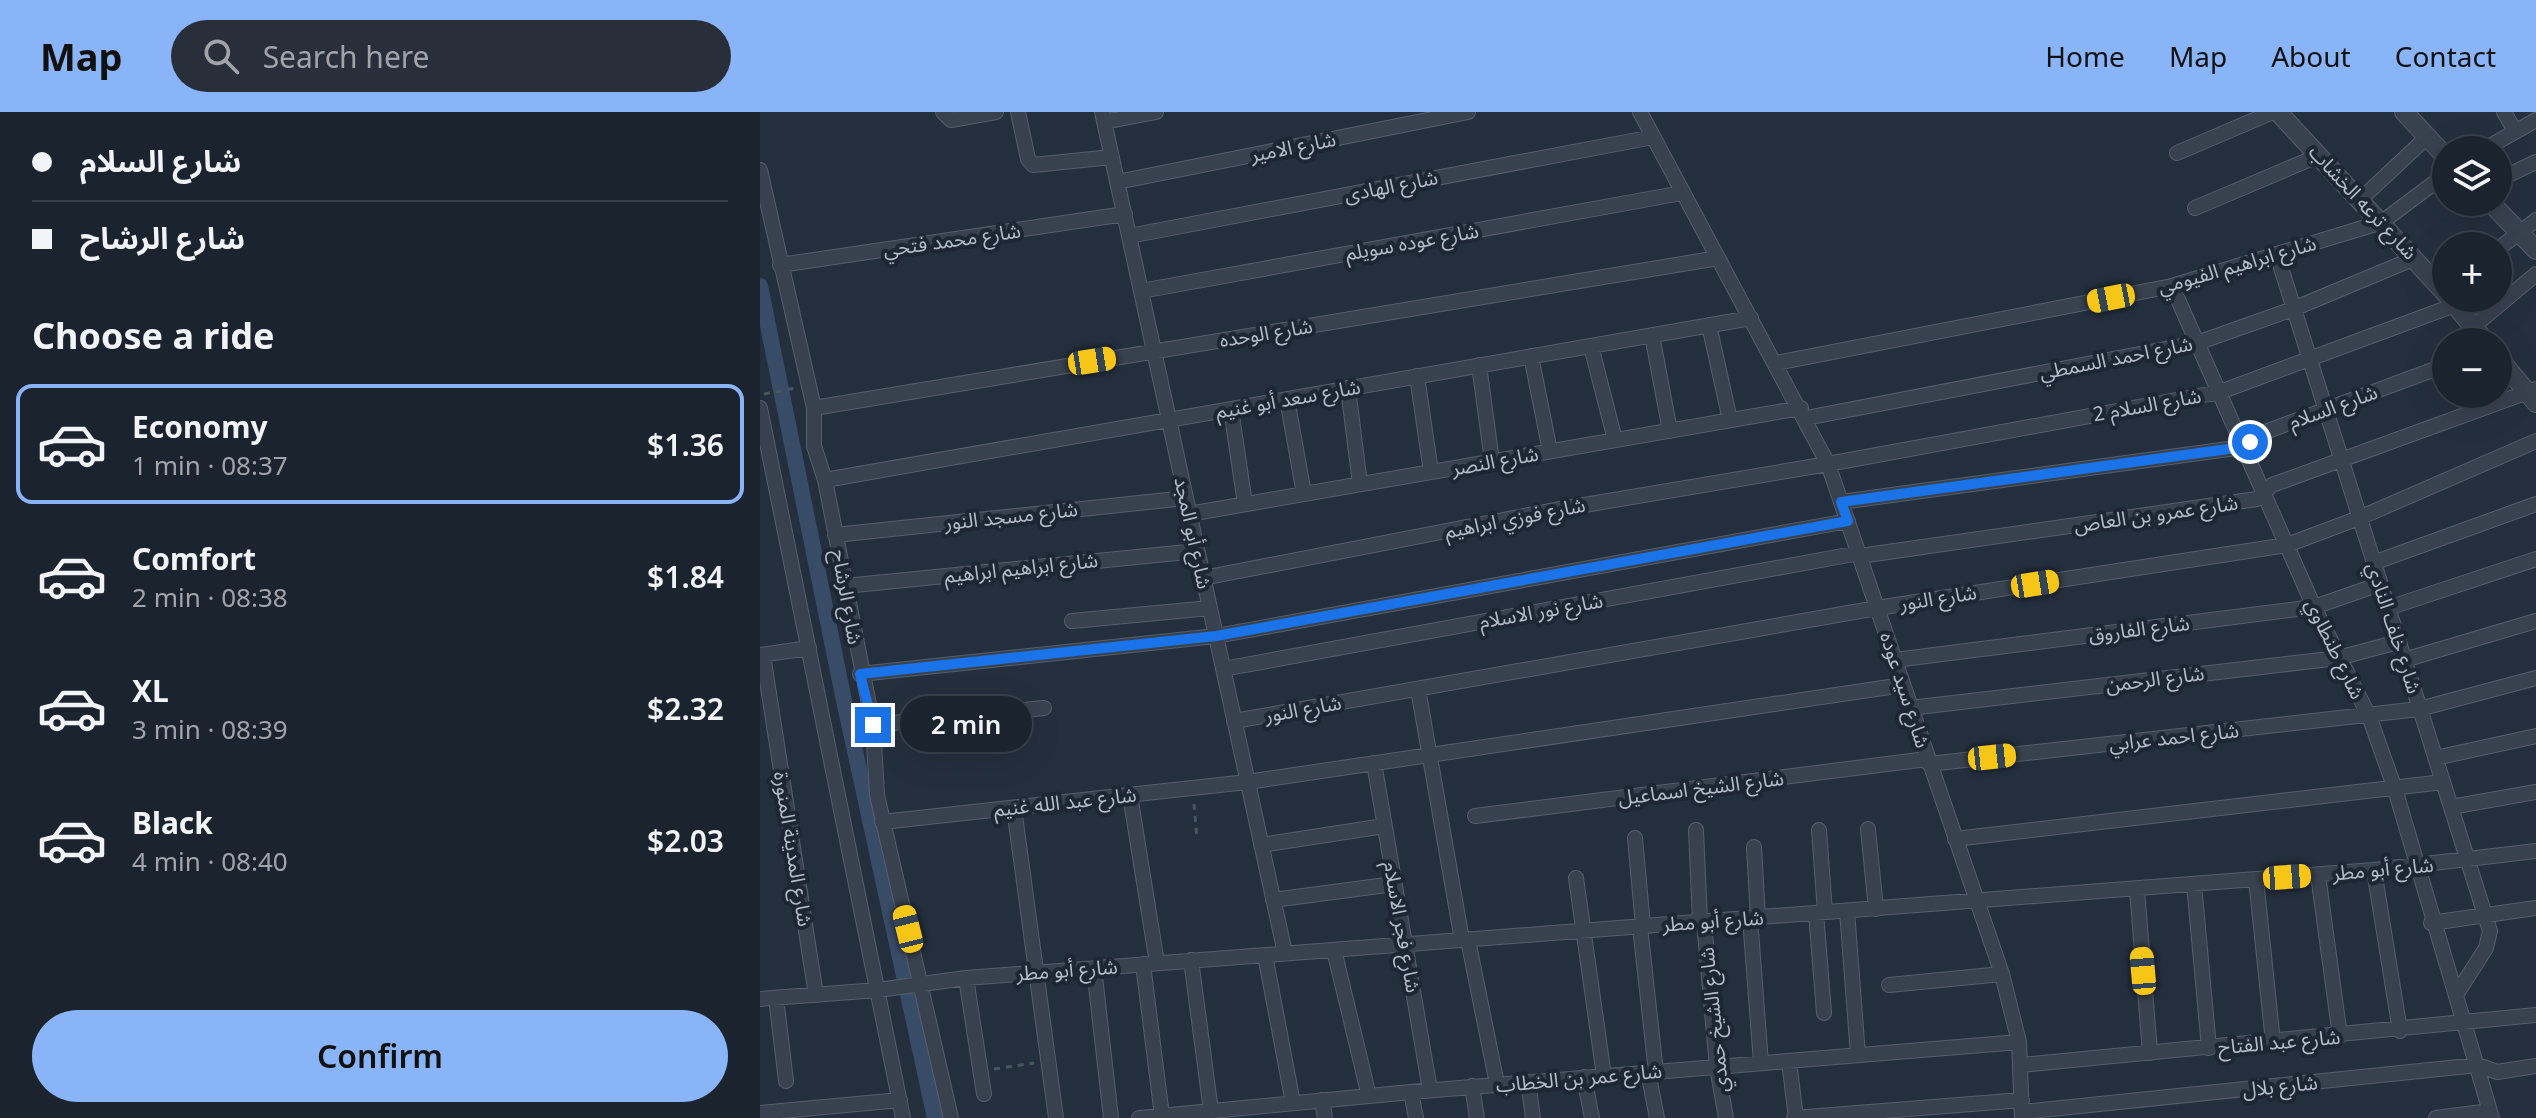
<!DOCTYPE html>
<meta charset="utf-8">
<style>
body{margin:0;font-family:"Noto Sans","Noto Sans Arabic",sans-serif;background:#282f3a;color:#f1f3f6;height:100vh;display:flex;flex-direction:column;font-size:30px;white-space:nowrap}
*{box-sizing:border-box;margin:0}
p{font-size:26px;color:#a0a4aa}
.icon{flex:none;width:44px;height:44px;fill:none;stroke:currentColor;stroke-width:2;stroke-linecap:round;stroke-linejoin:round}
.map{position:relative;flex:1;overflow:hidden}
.details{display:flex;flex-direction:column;background:#1b232e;width:760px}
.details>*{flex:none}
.guide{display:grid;align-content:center;height:176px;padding:0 32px;background:#1b232e}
.buttons{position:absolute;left:1672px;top:24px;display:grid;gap:16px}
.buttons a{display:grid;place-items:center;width:80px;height:80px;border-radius:50%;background:#1b232e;box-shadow:0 8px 32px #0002,0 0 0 2px #39404a;font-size:40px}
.end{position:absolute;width:36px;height:36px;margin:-18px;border:10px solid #1a73e8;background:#fff;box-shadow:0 0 0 4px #fff}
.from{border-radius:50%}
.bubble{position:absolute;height:56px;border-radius:28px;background:#1b232e;box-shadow:0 8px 32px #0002,0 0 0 2px #39404a;font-size:26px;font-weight:600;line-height:56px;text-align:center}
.car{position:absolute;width:24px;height:48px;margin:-24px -12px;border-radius:10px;box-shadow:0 0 6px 2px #0007;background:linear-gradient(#f5c518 24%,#345 0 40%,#f5c518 0 76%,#345 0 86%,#f5c518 0)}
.guide b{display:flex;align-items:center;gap:28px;height:76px;font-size:30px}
.guide b+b{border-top:2px solid #39404a}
.guide i{width:20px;height:20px;background:#f1f3f6}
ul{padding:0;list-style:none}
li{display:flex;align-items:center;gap:24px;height:120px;margin:0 16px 12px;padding:0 16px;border:4px solid transparent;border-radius:16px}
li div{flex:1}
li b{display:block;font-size:30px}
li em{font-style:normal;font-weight:600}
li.selected{border-color:#8ab4f8}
li>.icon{width:72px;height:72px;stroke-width:1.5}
h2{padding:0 32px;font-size:36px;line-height:96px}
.action{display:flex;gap:16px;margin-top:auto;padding:16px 32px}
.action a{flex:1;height:92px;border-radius:48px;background:#8ab4f8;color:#111;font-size:32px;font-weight:600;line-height:92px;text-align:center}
header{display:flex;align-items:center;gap:48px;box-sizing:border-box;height:112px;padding:0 40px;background:#8ab4f8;color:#111}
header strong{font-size:38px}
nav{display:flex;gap:44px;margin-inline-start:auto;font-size:28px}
.search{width:560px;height:72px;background:#282f3a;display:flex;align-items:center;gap:20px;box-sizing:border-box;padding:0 28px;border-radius:44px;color:#a0a4aa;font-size:30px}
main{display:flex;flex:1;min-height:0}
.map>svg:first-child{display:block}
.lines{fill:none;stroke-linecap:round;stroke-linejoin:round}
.canal{stroke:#394c67;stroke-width:16}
.minor-casing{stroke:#565f6c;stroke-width:16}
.tertiary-casing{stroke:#565f6c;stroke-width:20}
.path{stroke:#44595c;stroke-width:3;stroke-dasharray:6 6;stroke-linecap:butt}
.minor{stroke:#38414e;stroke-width:14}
.tertiary{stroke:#38414e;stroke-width:18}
.route{stroke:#1a73e8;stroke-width:10}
.labels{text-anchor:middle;stroke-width:8;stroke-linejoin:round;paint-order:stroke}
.street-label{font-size:20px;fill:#b4bcc9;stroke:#1d2633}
</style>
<header>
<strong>Map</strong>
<div class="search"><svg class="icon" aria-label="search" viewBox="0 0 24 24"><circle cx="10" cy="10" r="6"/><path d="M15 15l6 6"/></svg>Search here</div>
<nav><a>Home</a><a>Map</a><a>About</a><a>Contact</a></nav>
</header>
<main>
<section class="details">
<div class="guide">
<b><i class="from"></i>شارع السلام</b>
<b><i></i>شارع الرشاح</b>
</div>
<h2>Choose a ride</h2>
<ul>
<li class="selected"><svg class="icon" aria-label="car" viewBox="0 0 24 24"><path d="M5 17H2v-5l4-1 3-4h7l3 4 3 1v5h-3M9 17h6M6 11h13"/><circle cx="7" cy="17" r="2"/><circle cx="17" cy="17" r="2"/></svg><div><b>Economy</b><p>1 min · 08:37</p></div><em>$1.36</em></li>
<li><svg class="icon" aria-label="car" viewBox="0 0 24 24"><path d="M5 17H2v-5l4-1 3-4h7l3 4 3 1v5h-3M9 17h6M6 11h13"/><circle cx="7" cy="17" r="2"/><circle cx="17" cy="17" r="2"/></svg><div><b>Comfort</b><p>2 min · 08:38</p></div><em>$1.84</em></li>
<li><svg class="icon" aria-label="car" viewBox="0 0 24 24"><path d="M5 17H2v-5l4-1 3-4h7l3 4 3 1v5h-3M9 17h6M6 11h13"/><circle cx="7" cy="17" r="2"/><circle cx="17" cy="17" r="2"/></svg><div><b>XL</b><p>3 min · 08:39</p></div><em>$2.32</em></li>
<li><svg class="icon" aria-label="car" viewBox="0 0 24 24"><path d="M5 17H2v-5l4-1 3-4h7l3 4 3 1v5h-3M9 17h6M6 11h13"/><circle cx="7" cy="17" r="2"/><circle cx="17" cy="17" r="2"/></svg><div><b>Black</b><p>4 min · 08:40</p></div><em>$2.03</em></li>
</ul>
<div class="action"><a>Confirm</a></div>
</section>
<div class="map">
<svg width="1776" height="1006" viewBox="0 0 1776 1006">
<rect width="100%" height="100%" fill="#242f3e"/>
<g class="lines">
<path class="canal" d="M0 174 83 584 175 1006"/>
<g class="minor-casing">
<path id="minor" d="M183 0 191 8 236 0
M258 0 268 47 273 53 352 45
M342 0 525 841
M880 0 1068 352 1242 862 1259 930 1262 1006
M1744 0 1755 19
M344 10 396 0
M1723 38 1776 8
M1417 41 1513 0
M0 58 54 296V334L65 368 113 613 117 683 191 1006
M1738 68 1776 50
M357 70 708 0
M1601 87 1667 25
M1435 96 1560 43
M369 124 893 25
M1738 137 1776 108
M1517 143 1730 819 1726 836 1696 883
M20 153 365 102
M1412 174 1554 495 1609 604 1635 677 1732 1006
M381 179 922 81
M949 213 970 308
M1713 215 1776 162
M892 223 910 319
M831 234 855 328
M771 244 790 339
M1016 251 1412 174 1622 110 1686 62
M719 253 732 349
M657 264 671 360
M588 276 600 372
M527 287 544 382
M0 296 143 1006
M54 296 958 146
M471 297 485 392
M1046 306 1437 231 1533 197 1655 146
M65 368 991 206
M1081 390 1483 335 1497 323 1686 253
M429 402 1041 296
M75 423 426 386
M1100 444 1497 387 1512 373 1776 277
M1613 451 1776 392
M443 466 795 398 1068 352 1460 280 1695 193
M85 474 437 439
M1628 496 1776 447
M312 509 450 496
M0 543 49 536
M3 543 56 883
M1135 548 1554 495 1620 472
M1644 548 1776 509
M463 557 1099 441
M100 562 456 524 1088 409
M658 577 702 828
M1150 596 1578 546 1638 530
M474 609 1117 496 1527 433 1599 406 1776 329
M113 613 284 596
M1675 646 1776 624
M614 651 670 978
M1169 652 1659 597 1776 566
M370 683 397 851
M1691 695 1776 680
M254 696 296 1006
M715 704 1167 647
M122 710 487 670 1143 573
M1108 717 1116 797
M936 718 940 810
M1059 718 1065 800
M875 726 883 814
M1195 727 1683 670
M501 733 624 714
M994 735 998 806
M1614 758 1640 919
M1558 763 1580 924
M816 766 844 964
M1496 767 1513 930
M1434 772 1449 936
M1377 777 1390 941
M513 788 634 772
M1087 799 1098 943
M1056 801 1064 901
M990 806 1001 951
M944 810 957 955 966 1006
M1671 811 1776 796
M880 815 896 960
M708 828 737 972
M574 838 609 984
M505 843 533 991
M431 848 451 999
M383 852 402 1004
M334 856 351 1006
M206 866 224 982
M1129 873 1242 862
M16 886 26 969
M0 887 118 878 206 866 1614 758 1776 739
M1029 949 1036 1006
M1261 953 1776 903
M888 960 897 1006
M824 965 832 1006
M768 970 773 1006
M712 974 717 1006
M651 980 656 1006
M562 988 565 1006
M1262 1000 1718 953 1737 960 1776 954
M0 1001 140 988
M379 1006 651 980 1259 930
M1034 1006 1262 988
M1676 1006 1730 999"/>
</g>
<g class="tertiary-casing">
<path id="tertiary" d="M1518 0 1686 182
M1644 0 1686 45
M1730 90 1776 138
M1689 186 1726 230
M1738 245 1776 291"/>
</g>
<path class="path" d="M4 282 36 276
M434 692 437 728
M234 957 274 951"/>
<use href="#minor" class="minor"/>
<use href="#tertiary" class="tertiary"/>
</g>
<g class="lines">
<path class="route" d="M113 613 100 562 456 524 1088 409 1081 390 1483 335 1490 330"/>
</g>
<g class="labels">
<g class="street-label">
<text transform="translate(533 35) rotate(-11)" y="7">شارع الامير</text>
<text transform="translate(631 74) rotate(-11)" y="7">شارع الهادى</text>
<text transform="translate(1603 90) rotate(47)" y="7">شارع ترعه الخشاب</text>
<text transform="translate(192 128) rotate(-8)" y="7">شارع محمد فتحي</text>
<text transform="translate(652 130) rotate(-10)" y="7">شارع عوده سويلم</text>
<text transform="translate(1477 153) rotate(-16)" y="7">شارع ابراهيم الفيومي</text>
<text transform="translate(506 221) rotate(-9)" y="7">شارع الوحده</text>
<text transform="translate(1356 246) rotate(-11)" y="7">شارع احمد السمطي</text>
<text transform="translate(528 287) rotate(-10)" y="7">شارع سعد أبو غنيم</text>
<text transform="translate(1387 293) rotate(-10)" y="7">شارع السلام 2</text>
<text transform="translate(1573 295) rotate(-20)" y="7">شارع السلام</text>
<text transform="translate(735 349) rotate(-10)" y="7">شارع النصر</text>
<text transform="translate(1396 402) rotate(-8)" y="7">شارع عمرو بن العاص</text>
<text transform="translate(251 404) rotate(-6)" y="7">شارع مسجد النور</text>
<text transform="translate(755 406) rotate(-11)" y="7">شارع فوزي ابراهيم</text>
<text transform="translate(433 421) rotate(78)" y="7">شارع أبو المجد</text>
<text transform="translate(261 456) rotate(-6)" y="7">شارع ابراهيم ابراهيم</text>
<text transform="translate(87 485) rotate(80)" y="7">شارع الرشاح</text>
<text transform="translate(1178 486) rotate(-9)" y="7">شارع النور</text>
<text transform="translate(781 499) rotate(-10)" y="7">شارع نور الاسلام</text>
<text transform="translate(1634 516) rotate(72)" y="7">شارع خلف النادي</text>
<text transform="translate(1379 517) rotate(-7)" y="7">شارع الفاروق</text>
<text transform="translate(1575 537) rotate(64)" y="7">شارع طنطاوي</text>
<text transform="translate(1395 567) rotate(-7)" y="7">شارع الرحمن</text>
<text transform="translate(1145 578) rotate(72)" y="7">شارع سيد عوده</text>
<text transform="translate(543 597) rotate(-10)" y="7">شارع النور</text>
<text transform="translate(1414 625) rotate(-6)" y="7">شارع احمد عرابي</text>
<text transform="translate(941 676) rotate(-7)" y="7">شارع الشيخ اسماعيل</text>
<text transform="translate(305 690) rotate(-6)" y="7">شارع عبد الله غنيم</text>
<text transform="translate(33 737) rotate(81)" y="7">شارع المدينة المنورة</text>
<text transform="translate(1623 757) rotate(-5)" y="7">شارع أبو مطر</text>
<text transform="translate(953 809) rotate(-4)" y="7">شارع أبو مطر</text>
<text transform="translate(642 815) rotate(80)" y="7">شارع فجر الاسلام</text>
<text transform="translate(307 858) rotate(-4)" y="7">شارع أبو مطر</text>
<text transform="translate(954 908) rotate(-96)" y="7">شارع الشيخ حمدي</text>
<text transform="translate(1519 930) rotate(-5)" y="7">شارع عبد الفتاح</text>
<text transform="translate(819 966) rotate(-5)" y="7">شارع عمر بن الخطاب</text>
<text transform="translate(1520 974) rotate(-6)" y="7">شارع بلال</text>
</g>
</g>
</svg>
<div class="buttons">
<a><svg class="icon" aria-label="layers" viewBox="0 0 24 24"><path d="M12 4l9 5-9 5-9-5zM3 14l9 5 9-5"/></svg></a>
<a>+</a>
<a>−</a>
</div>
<i class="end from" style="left:1490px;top:330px"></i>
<i class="end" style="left:113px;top:613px"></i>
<div class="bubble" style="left:140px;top:584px;width:132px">2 min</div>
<i class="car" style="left:1351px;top:186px;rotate:259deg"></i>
<i class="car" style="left:332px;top:249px;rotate:81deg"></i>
<i class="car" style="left:1275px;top:472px;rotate:81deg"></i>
<i class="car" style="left:1232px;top:645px;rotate:84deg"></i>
<i class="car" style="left:1527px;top:765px;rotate:86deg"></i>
<i class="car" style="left:148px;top:817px;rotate:346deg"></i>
<i class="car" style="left:1383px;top:859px;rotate:355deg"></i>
</div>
</main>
